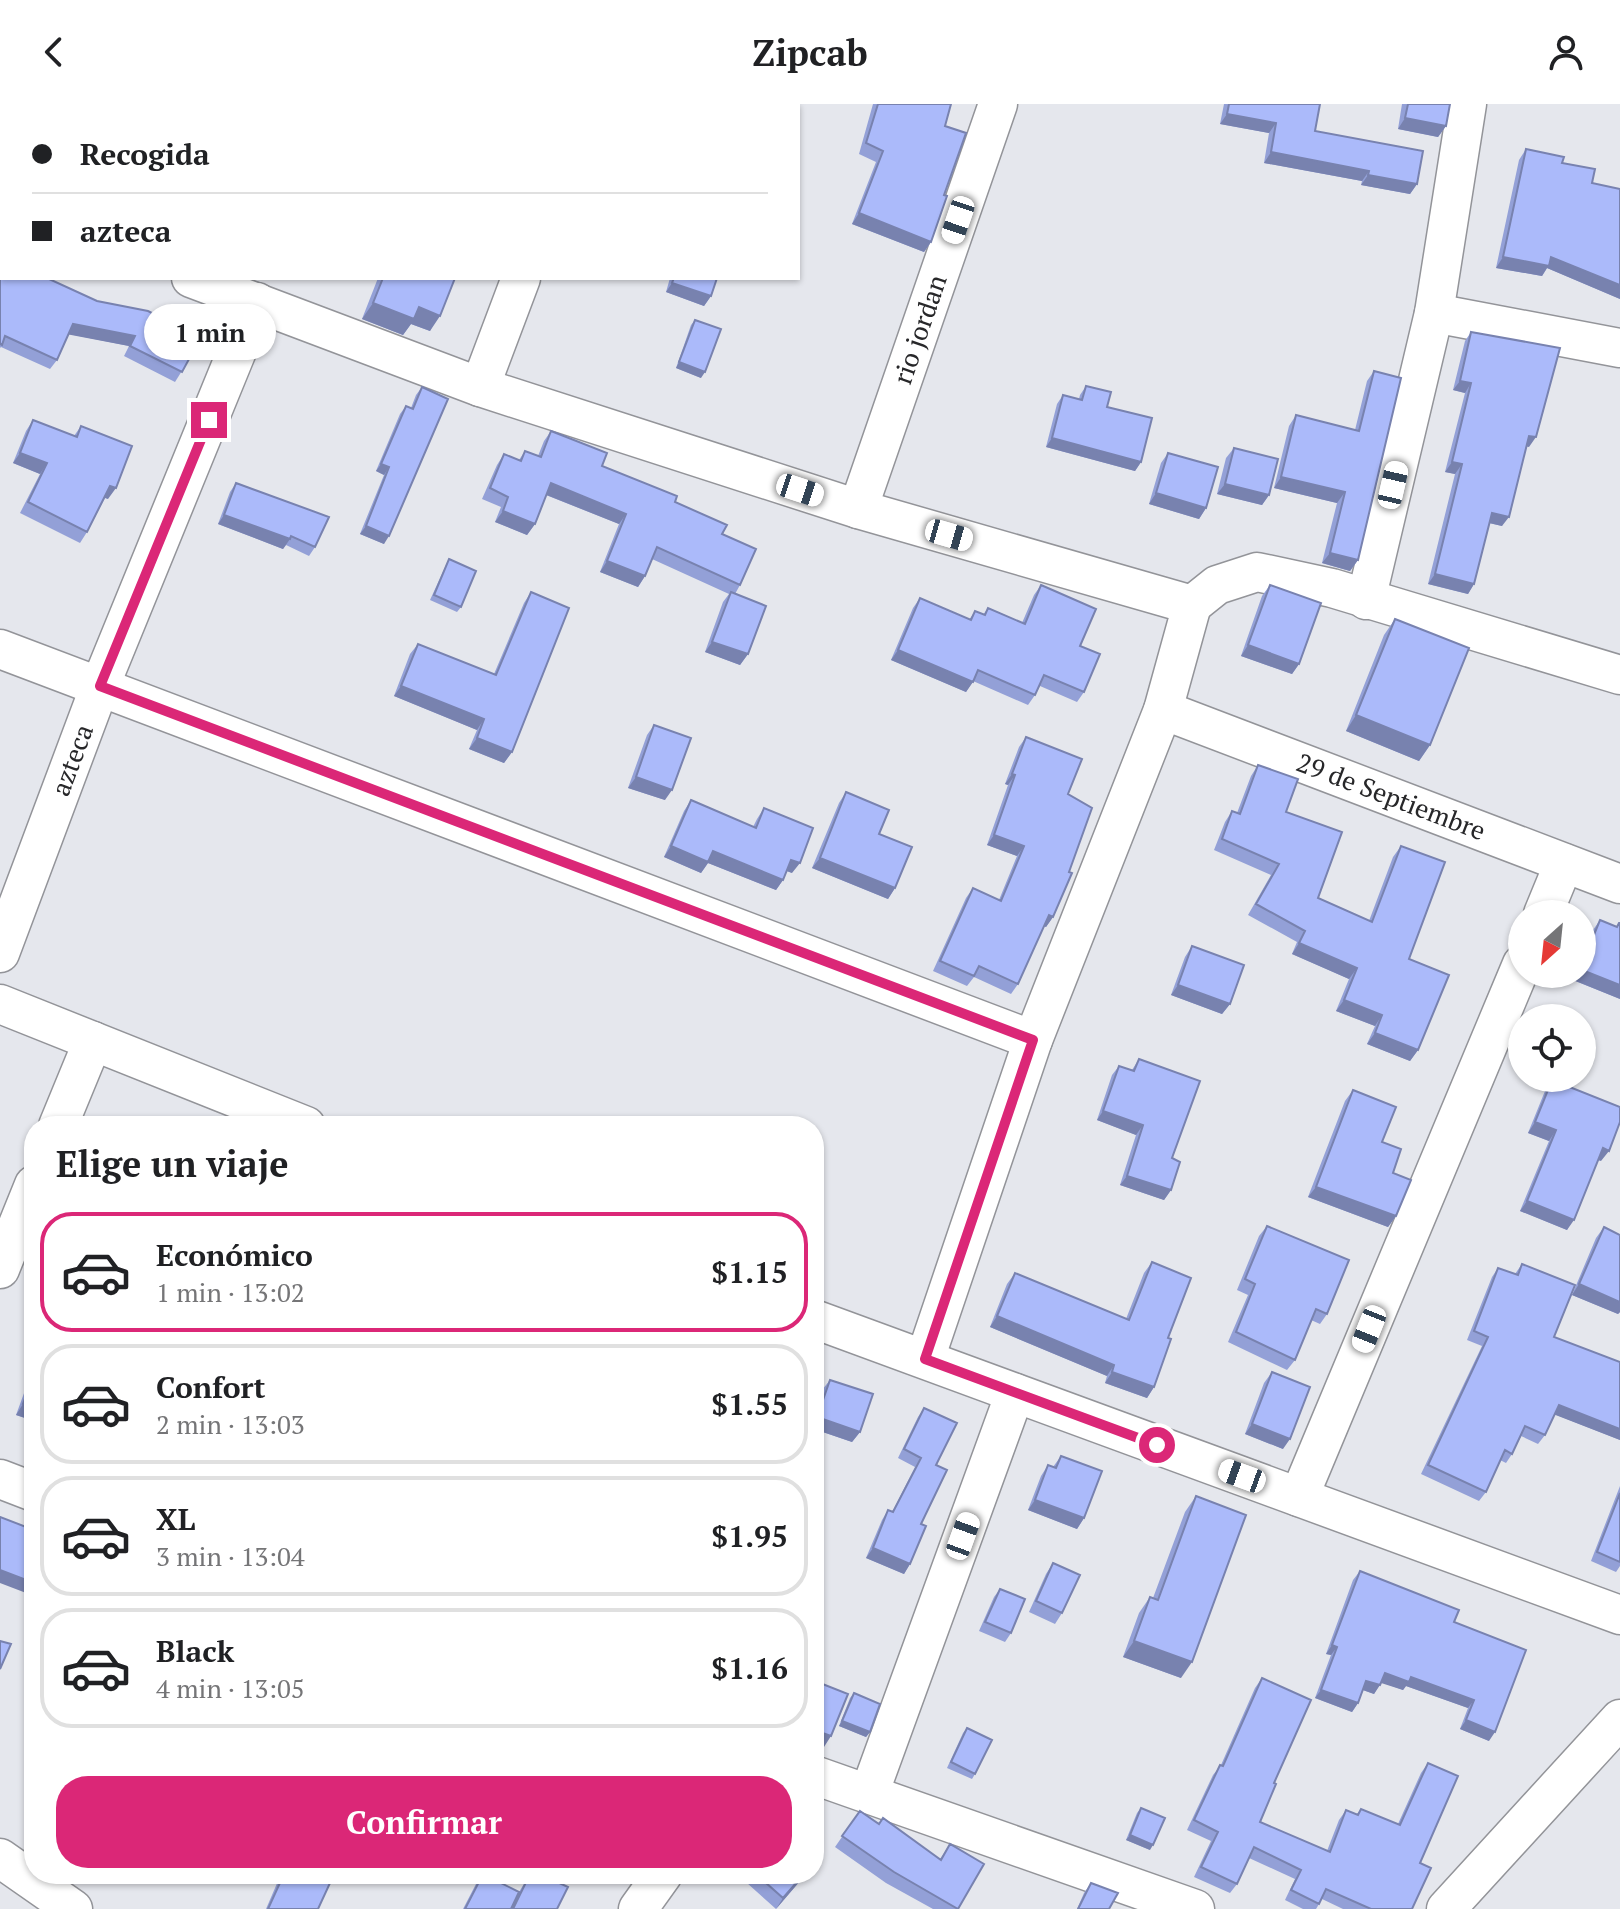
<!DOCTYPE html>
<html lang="es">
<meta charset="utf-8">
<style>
body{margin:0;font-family:"PT Serif",serif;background:#f2f2f2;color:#202124;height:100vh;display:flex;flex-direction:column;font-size:30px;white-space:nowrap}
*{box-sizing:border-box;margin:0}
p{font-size:26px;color:#757577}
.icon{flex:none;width:44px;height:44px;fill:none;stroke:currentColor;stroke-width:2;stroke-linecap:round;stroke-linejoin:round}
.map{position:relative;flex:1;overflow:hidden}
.panel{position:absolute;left:24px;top:1012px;width:800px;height:768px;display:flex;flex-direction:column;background:#fff;border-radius:32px;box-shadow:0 2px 6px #0004}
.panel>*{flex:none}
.banner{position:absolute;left:0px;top:0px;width:800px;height:176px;box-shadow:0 2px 6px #0004;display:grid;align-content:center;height:176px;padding:0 32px;background:#fff}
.needle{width:52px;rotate:207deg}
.buttons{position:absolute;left:1508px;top:796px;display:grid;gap:16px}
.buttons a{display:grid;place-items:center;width:88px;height:88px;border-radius:50%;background:#fff;box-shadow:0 2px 6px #0004;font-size:40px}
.end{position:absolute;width:36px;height:36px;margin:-18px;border:10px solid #db2777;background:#fff;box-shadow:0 0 0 4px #fff}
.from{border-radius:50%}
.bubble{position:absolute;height:56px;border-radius:28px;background:#fff;box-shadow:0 2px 6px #0004;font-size:26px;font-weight:700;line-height:56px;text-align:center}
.car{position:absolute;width:24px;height:48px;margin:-24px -12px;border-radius:10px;box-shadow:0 0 6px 2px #0007;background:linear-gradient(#fff 24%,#345 0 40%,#fff 0 76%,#345 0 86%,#fff 0)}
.banner b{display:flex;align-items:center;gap:28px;height:76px;font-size:30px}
.banner b+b{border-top:2px solid #e0e0e0}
.banner i{width:20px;height:20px;background:#202124}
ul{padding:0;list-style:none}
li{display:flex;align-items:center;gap:24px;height:120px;margin:0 16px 12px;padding:0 16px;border:4px solid #e0e0e0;border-radius:32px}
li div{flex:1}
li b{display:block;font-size:30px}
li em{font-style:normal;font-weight:700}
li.selected{border-color:#db2777}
li>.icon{width:72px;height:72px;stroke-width:1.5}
h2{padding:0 32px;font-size:36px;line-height:96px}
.cta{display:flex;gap:16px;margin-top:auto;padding:16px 32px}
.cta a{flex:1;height:92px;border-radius:32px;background:#db2777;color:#fff;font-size:32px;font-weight:700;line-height:92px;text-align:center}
header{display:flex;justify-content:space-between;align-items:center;height:104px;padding:0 32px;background:#fff;font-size:36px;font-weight:700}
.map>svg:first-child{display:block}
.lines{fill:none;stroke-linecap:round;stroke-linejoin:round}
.minor-casing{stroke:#939499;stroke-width:41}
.minor{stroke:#fff;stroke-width:38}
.wall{fill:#93a0d7}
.shaded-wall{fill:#7882af}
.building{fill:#abbafa;stroke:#7882af;stroke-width:2}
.route{stroke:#db2777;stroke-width:10}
.labels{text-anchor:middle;stroke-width:6;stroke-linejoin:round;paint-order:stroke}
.street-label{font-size:26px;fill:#272729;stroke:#fff}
</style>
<header><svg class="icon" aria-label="back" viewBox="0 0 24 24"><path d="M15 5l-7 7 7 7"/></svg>Zipcab<svg class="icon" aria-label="person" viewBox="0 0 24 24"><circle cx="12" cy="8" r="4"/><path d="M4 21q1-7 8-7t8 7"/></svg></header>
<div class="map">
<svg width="1620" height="1805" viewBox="0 0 1620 1805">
<rect width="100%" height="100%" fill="#e5e7ed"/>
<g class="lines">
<g class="minor-casing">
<g id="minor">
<path d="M585 2 586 0"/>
<path d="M0 106H2"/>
<path d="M191 174 480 283 858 405 1192 501 1163 606 1033 936 925 1255"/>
<path d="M1434 209 1620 244"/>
<path d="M480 283 521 174"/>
<path id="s1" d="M858 405 998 0"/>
<path d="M1366 496 1434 209 1467 0"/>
<path d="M1192 501 1217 481 1257 468 1332 484 1620 571"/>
<path d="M0 545 1033 936"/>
<path id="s2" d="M1163 606 1620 780"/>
<path d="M1543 810 1564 759"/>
<path id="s3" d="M0 849 100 582 257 198"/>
<path d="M0 900 306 1022"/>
<path d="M58 1022 93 937"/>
<path d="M0 1165 34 1081"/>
<path d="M814 1215 1620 1511"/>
<path d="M0 1375 34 1388"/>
<path d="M1299 1393 1522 860"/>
<path d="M814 1671 1195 1805"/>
<path d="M869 1690 1015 1289"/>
<path d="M0 1754 73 1805"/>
<path d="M638 1805 663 1770"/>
<path d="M1446 1805 1620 1615"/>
</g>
</g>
<use href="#minor" class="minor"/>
</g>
<path class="wall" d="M521 0H540L538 2H525Z
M873 0H951L945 22 944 91 931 138 924 148 852 120 876 58 859 50Z
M1224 0H1320L1315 27 1417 80 1410 90 1361 81 1362 77 1264 59 1269 29 1220 20Z
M1402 0H1450L1446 22 1438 33 1398 25Z
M1526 45 1562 59 1592 79 1620 85V195L1547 164 1542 172 1496 164 1519 56Z
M0 140 2 174 97 197 210 246 203 256 190 254 175 278 124 252 129 242 69 230 57 256 50 265 1 243 0 244Z
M378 174H455L430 227 411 220 403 231 362 215Z
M670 174H717L711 192 704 202 666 188Z
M695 216 701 274 676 264 691 221Z
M1471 228 1529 343 1526 342 1502 422 1489 419 1474 480 1468 490 1428 480 1455 370 1445 368 1465 289 1453 286 1465 237Z
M1374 267 1358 456 1350 467 1322 459 1337 399 1274 384 1289 322 1296 311 1355 326 1367 277Z
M1086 282 1107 303 1141 358 1135 367 1046 343 1057 300 1063 291 1079 295 1080 291Z
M422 283 384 440 360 430 384 371 376 367 400 310 406 302 411 304 416 291Z
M33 316 74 332 81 322 108 395 105 394 87 428 80 439 20 409 40 370 13 359 26 327Z
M551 327 602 362 675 398 722 430 740 481 735 490 748 550 740 561 705 548 723 498 729 490 652 455 645 472 638 483 600 468 619 420 546 391 535 420 527 431 495 418 501 403 482 395 497 361 504 350 519 356 525 347 538 352 544 337Z
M1234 344 1269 391 1262 401 1217 390 1226 354Z
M1168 349 1206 404 1199 415 1149 400 1161 359Z
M236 379 315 443 309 452 286 441 283 445 218 420 230 388Z
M449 455 461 503 457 508 430 496 446 461Z
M1041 481 1080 542 1084 588 1077 598 1040 582 1035 591 1028 601 973 577 966 588 891 556 913 504 920 494 969 516 975 507 983 511 988 504 1022 519 1034 491Z
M1270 481 1299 560 1292 570 1241 552 1262 492Z
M531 488 512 648 504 659 469 645 477 626 394 592 410 550 418 540 494 570 524 499Z
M1395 515 1430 641 1419 657 1346 627 1384 531Z
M654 621 665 696 628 684 647 631Z
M1026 633 1068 690 1053 813 1046 823 1044 822 1018 880 1011 890 974 873 967 882 933 867 966 794 973 784 999 796 1017 752 987 741 1008 681 1005 680 1019 643Z
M1258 661 1286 708 1318 794 1369 817 1393 753 1401 742 1409 855 1418 946 1410 957 1367 940 1375 922 1336 907 1349 875 1292 850 1297 838 1248 811 1271 771 1214 746 1225 718 1232 707 1237 709 1251 672Z
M846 688 879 730 895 784 888 795 812 764 839 699Z
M691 696 753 723 757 715 764 704 792 769 787 767 783 776 776 786 708 759 701 769 664 753 684 707Z
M1600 816 1616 823 1619 819H1620V895L1573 876 1575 870H1582V853L1593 826Z
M1192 842 1230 900 1222 910 1171 891 1185 853Z
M1139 955 1172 1054 1171 1086 1164 1096 1120 1081 1136 1031 1097 1016 1112 971 1119 962 1132 966Z
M1552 976 1601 1057 1598 1056 1567 1126 1520 1107 1549 1037 1528 1029 1545 987Z
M1353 986 1382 1038 1393 1069 1396 1112 1388 1123 1308 1093 1345 997Z
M1267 1122 1327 1210 1320 1220 1311 1216 1295 1256 1287 1266 1228 1238 1248 1191 1237 1186 1259 1132Z
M1604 1123 1620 1131V1208L1618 1210 1572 1191 1596 1134Z
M1152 1158 1168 1234 1154 1283 1147 1294 1105 1279 1107 1272 990 1223 1007 1180 1015 1169 1126 1215 1144 1169Z
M1522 1160 1554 1233 1620 1258V1336L1554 1310 1545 1331 1538 1340 1521 1332 1512 1350 1506 1359 1500 1356 1486 1388 1479 1397 1421 1370 1482 1242 1467 1236 1492 1173 1498 1164 1515 1170Z
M34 1262V1317L16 1311Z
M1272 1268 1283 1345 1245 1330 1264 1279Z
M830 1276 860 1328 852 1338 814 1325V1310L822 1286Z
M924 1304 936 1361 910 1460 904 1470 866 1454 882 1416 888 1406 892 1408 915 1363 898 1354 918 1313Z
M1061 1352 1084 1414 1077 1425 1028 1406 1041 1372 1048 1361 1053 1363Z
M1620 1382V1462L1616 1468 1591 1457Z
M1196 1392 1181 1574 1123 1553 1139 1509 1150 1493 1153 1494 1185 1408Z
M1053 1459 1062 1509 1055 1520 1029 1508 1046 1470Z
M1360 1467 1454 1518 1489 1637 1460 1625 1468 1604 1406 1582 1403 1586 1381 1578 1374 1590 1363 1586 1358 1599 1352 1608 1315 1594 1331 1551 1326 1550 1353 1476Z
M1000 1485 1011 1529 1005 1538 979 1527 994 1493Z
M1262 1574 1274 1679 1260 1718 1327 1747 1339 1716 1346 1706 1357 1710 1361 1705 1398 1720 1421 1669 1428 1659 1420 1759 1412 1805H1343L1322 1795 1316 1805H1303L1285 1796 1295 1775 1249 1754 1237 1780 1230 1789 1194 1773 1211 1737 1187 1726 1213 1671 1221 1661 1255 1584Z
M854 1589 870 1628 866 1633 839 1622 850 1594Z
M967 1624 975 1670 972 1675 947 1664 963 1629Z
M1141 1704 1150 1746 1126 1736 1137 1709Z
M860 1707 879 1720 940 1755 950 1740 958 1805H933L886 1779 835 1743Z
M281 1770H309L318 1805H266Z
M483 1770 519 1788 530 1770H540L557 1805H463L476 1780Z
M737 1770H806L776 1805Z
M1091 1779 1109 1805H1077L1084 1789Z"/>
<path class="shaded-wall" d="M1227 10 1276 19 1269 29 1220 20Z
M1405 14 1446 22 1438 33 1398 25Z
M1271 48 1369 67 1362 77 1264 59Z
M1368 71 1417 80 1410 90 1361 81Z
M859 109 931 138 924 148 852 120Z
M1503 153H1551L1620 181V195L1547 164 1542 172 1496 164Z
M672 179 711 192 704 202 666 188Z
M373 199 419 203 440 212 430 227 411 220 403 231 362 215Z
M73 220 135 232 129 242 66 230Z
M195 244 210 246 203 256 188 253Z
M679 258 705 268 701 274 676 264Z
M1460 277 1471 279 1465 289 1453 286Z
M1529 332 1536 333 1529 343 1522 341Z
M1052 334 1141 358 1135 367 1046 343Z
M20 349 47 359 40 370 13 359Z
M1452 358 1462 360 1455 370 1445 368Z
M381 360 389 363 384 371 376 367Z
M1281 373 1345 388 1337 399 1274 384Z
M551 379 626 410 619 420 544 390Z
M1225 380 1269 391 1262 401 1217 390Z
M110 382 116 384 108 395 103 393Z
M1156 389 1206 404 1199 415 1149 400Z
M503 407 535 420 527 431 495 418Z
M1492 409 1509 413 1502 422 1485 418Z
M224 411 290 435 283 445 218 420Z
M366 422 389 432 384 440 360 430Z
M1330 449 1358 456 1350 467 1322 459Z
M607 457 645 472 638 483 600 468Z
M1435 470 1474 480 1468 490 1428 480Z
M712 538 748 550 740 561 705 548Z
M1248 541 1299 560 1292 570 1241 552Z
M898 546 973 578 966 588 891 556Z
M401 582 484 615 477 626 394 592Z
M1356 611 1430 641 1419 657 1346 627Z
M477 634 512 648 504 659 469 645Z
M1012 670 1015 671 1008 681 1005 680Z
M636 673 672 686 665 696 628 684Z
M994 731 1024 742 1017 752 987 741Z
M671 742 713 747 783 776 776 786 708 759 701 769 664 753Z
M820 754 895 784 888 795 812 764Z
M791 756 800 759 792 769 784 766Z
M1049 811 1053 813 1046 823 1042 821Z
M1299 839 1357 864 1349 875 1292 850Z
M1582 866 1620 881V895L1573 876 1577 870H1582Z
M1178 881 1230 900 1222 910 1171 891Z
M1344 896 1382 911 1375 922 1336 907Z
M1375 929 1418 946 1410 957 1367 940Z
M1103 1007 1143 1021 1136 1031 1097 1016Z
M1535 1018 1556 1026 1549 1037 1528 1029Z
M1603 1044 1609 1047 1601 1057 1596 1055Z
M1127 1072 1171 1086 1164 1096 1120 1081Z
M1316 1083 1396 1112 1388 1123 1308 1093Z
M1527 1097 1574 1116 1567 1126 1520 1107Z
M1579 1180 1620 1198V1208L1618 1210 1572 1191Z
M997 1212 1114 1261 1107 1272 990 1223Z
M1112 1268 1154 1283 1147 1294 1105 1279Z
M23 1300 34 1304V1317L16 1311Z
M1559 1301 1620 1325V1336L1553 1310Z
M817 1313 860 1328 852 1338 814 1325V1317Z
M1252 1320 1290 1335 1283 1345 1245 1330Z
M1035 1396 1084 1414 1077 1425 1028 1406Z
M873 1444 910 1460 904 1470 866 1454Z
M0 1466 34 1479V1492L0 1479Z
M1134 1537 1192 1558 1181 1574 1123 1553Z
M1332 1541 1337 1543 1331 1551 1326 1550Z
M1385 1569 1411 1573 1474 1596 1468 1604 1406 1582 1403 1586 1378 1578Z
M1366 1577 1380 1581 1374 1590 1360 1585Z
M1321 1586 1358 1599 1352 1608 1315 1594Z
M1466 1616 1495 1628 1489 1637 1460 1625Z
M842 1617 870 1628 866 1633 839 1622Z
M814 1626 831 1632 824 1643 814 1639Z
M1130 1731 1153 1741 1150 1746 1126 1736Z
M444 1770H464L460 1776Z
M804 1770H806L776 1805 783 1794Z"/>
<path class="building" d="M86 0H141V2H86Z
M406 0H460L459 2H405Z
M646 0H755L754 2H645Z
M878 0H951L945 22 966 29 944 91 947 92 931 138 859 109 883 47 866 39Z
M1229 0H1320L1315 27 1423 47 1417 80 1368 71 1369 67 1271 48 1276 19 1227 10Z
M1408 0H1450L1446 22 1405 14Z
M1526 45 1564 53 1562 59 1595 65 1592 79 1620 85V181L1551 153 1549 162 1503 153Z
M0 140 2 141V174H47L97 197 148 207 212 239 210 246 195 244 182 268 130 242 135 232 73 220 57 256 5 232 2 241 0 240Z
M383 174H455L440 212 419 203 414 215 373 199Z
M674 174H717L711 192 672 179Z
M695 216 721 225 705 268 679 258Z
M1471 228 1560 244 1536 333 1529 332 1509 413 1492 409 1474 480 1435 470 1462 360 1452 358 1471 279 1460 277Z
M1374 267 1401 274 1358 456 1330 449 1345 388 1281 373 1296 311 1359 327Z
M1086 282 1111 288 1107 303 1152 314 1141 358 1052 334 1063 291 1082 296Z
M422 283 448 295 389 432 366 422 389 363 381 360 406 302 413 305Z
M33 316 77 333 81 322 132 342 116 384 110 382 87 428 28 398 47 359 20 349Z
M551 327 607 349 602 362 677 392 675 398 727 421 722 430 756 445 740 481 657 443 645 472 607 457 626 410 551 379 535 420 503 407 508 393 490 384 504 350 521 357 525 347 541 353Z
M1234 344 1278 355 1269 391 1225 380Z
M1168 349 1218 363 1206 404 1156 389Z
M236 379 329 413 315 443 291 432 290 435 224 411Z
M449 455 476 467 461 503 434 491Z
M1041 481 1096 505 1080 542 1100 550 1084 588 1044 571 1035 591 978 566 973 578 898 546 920 494 971 516 975 507 985 511 988 504 1025 520Z
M1270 481 1321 499 1299 560 1248 541Z
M531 488 569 504 512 648 477 634 484 615 401 582 418 540 496 571Z
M731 488 766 502 748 550 712 538Z
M1395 515 1469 544 1430 641 1356 611Z
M654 621 691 634 672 686 636 673Z
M1026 633 1082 655 1068 690 1092 704 1069 768 1072 769 1053 813 1049 811 1018 880 979 862 974 872 940 857 973 784 1001 797 1024 742 994 731 1015 671 1012 670Z
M1258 661 1298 675 1286 708 1342 728 1318 794 1372 818 1401 742 1445 758 1409 855 1449 871 1418 946 1375 929 1382 911 1344 896 1357 864 1299 839 1305 827 1256 800 1279 760 1222 735 1232 707 1240 710Z
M846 688 889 706 879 730 912 743 895 784 820 754Z
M691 696 756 724 764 704 813 724 800 759 791 756 783 776 713 747 708 758 671 742Z
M1600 816 1617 823 1619 819H1620V881L1582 866V860Z
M1192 842 1244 861 1230 900 1178 881Z
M1139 955 1200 977 1172 1054 1180 1058 1171 1086 1127 1072 1143 1021 1103 1007 1119 962 1134 967Z
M1552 976 1620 1003V1018L1609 1047 1603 1044 1574 1116 1527 1097 1556 1026 1535 1018Z
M1353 986 1396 1003 1382 1038 1401 1045 1393 1069 1411 1076 1396 1112 1316 1083Z
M1267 1122 1349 1156 1327 1210 1316 1205 1295 1256 1236 1228 1255 1180 1245 1175Z
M1604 1123 1620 1131V1198L1579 1180Z
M1152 1158 1191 1174 1168 1234 1171 1235 1154 1283 1112 1268 1114 1261 997 1212 1015 1169 1129 1216Z
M1522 1160 1575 1181 1554 1233 1620 1258V1325L1559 1301 1545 1331 1525 1322 1512 1350 1505 1346 1486 1388 1428 1361 1488 1233 1474 1227 1498 1164 1518 1171Z
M1272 1268 1310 1283 1290 1335 1252 1320Z
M34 1271V1304L23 1300Z
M830 1276 873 1290 860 1328 817 1313Z
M924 1304 957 1319 936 1361 947 1366 921 1420 926 1422 910 1460 873 1444 888 1406 893 1408 921 1354 904 1345Z
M1061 1352 1102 1367 1084 1414 1035 1396 1048 1361 1056 1364Z
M1620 1389V1458L1597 1448Z
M1196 1392 1246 1411 1192 1558 1134 1537 1150 1493 1158 1496Z
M0 1413 34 1426V1479L0 1466Z
M1053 1459 1080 1471 1062 1509 1036 1497Z
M1360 1467 1459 1506 1454 1518 1526 1546 1495 1628 1466 1616 1474 1596 1411 1573 1409 1578 1385 1569 1380 1581 1366 1577 1358 1599 1321 1586 1337 1543 1332 1541Z
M1000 1485 1025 1495 1011 1529 985 1518Z
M0 1537 11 1540 0 1565Z
M1262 1574 1311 1596 1274 1679 1276 1680 1260 1718 1330 1748 1346 1706 1358 1711 1361 1705 1400 1721 1428 1659 1458 1672 1420 1759 1431 1764 1412 1805H1371L1326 1785 1319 1800 1291 1786 1301 1766 1254 1743 1237 1780 1201 1763 1218 1728 1194 1716 1220 1661 1223 1662Z
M820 1579 848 1590 831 1632 814 1626V1596Z
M854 1589 880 1600 870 1628 842 1617Z
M967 1624 992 1636 975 1670 951 1658Z
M1141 1704 1165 1714 1153 1741 1130 1731Z
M860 1707 879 1720 883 1714 941 1756 950 1740 984 1760 958 1805 894 1768 842 1732Z
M814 1748 820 1753 814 1759Z
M284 1770H309L330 1779 318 1805H268Z
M483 1770 519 1788 511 1805H465Z
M530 1770H540L568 1783 557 1805H513Z
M756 1770H804L783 1794Z
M1091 1779 1118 1789 1109 1805H1078Z"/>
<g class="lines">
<path class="route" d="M209 316 100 582 1033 936 925 1255 1157 1341"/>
</g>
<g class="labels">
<g class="street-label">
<text dy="9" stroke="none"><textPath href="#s1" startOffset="190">rio jordan</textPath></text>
<text dy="9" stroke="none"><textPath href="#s3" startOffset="206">azteca</textPath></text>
<text dy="9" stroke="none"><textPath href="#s2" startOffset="244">29 de Septiembre</textPath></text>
</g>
</g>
</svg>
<div class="buttons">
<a><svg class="needle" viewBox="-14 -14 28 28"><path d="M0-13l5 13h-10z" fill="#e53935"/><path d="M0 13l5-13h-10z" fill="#757577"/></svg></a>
<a><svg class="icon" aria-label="locate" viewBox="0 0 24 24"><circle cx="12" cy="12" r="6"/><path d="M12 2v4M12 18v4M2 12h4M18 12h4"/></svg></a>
</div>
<i class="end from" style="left:1157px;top:1341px"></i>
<i class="end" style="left:209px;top:316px"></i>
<div class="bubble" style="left:144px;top:200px;width:132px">1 min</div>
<i class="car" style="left:958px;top:116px;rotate:199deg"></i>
<i class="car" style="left:1393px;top:381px;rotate:13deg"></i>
<i class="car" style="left:800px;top:386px;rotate:108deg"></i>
<i class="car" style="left:949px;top:431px;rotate:106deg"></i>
<i class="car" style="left:1369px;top:1225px;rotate:202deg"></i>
<i class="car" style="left:1242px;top:1372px;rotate:290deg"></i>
<i class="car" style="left:963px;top:1432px;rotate:20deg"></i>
<div class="banner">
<b><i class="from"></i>Recogida</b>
<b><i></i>azteca</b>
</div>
<section class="panel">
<h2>Elige un viaje</h2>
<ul>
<li class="selected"><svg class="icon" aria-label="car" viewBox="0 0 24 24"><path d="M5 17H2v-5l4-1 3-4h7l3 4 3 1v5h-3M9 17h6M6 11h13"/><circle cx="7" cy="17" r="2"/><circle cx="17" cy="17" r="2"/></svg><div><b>Económico</b><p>1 min · 13:02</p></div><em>$1.15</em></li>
<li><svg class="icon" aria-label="car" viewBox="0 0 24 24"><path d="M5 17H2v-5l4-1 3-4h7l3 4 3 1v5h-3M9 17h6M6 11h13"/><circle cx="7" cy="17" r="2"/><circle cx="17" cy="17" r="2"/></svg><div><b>Confort</b><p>2 min · 13:03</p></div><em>$1.55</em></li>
<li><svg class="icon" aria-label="car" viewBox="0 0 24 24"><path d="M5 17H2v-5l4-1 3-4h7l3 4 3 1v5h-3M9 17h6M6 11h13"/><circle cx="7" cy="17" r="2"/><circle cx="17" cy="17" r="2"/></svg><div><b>XL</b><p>3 min · 13:04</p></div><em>$1.95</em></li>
<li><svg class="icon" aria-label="car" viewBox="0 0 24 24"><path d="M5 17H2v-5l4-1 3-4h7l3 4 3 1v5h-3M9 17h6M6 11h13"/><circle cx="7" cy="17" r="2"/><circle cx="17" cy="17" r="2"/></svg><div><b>Black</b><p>4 min · 13:05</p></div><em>$1.16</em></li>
</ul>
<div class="cta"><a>Confirmar</a></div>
</section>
</div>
